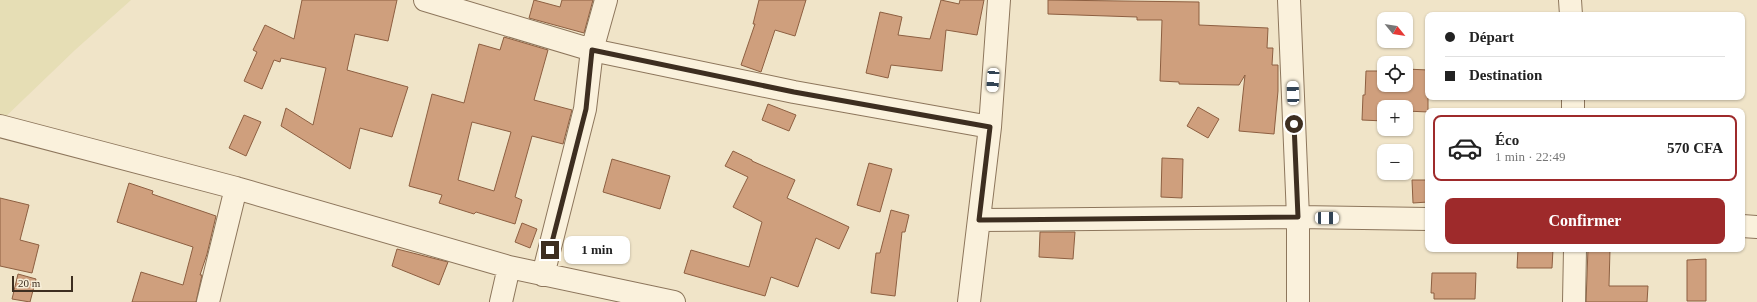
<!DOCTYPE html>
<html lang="fr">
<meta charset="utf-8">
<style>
body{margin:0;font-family:"Times New Roman",serif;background:#f6f6f6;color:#222;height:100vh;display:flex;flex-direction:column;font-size:15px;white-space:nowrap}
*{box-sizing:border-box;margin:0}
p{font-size:13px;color:#767676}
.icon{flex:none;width:22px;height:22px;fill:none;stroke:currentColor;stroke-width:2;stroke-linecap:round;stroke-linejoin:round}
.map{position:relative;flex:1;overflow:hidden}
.sheet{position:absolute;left:1425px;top:108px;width:320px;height:144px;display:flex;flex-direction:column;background:#fff;border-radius:8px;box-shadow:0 1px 3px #0004}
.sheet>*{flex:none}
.banner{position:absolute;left:1425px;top:12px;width:320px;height:88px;border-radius:8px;box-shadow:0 1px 3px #0004;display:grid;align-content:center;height:88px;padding:0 20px;background:#fff}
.needle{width:26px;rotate:120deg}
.controls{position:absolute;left:1377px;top:12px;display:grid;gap:8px}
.controls a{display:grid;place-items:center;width:36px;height:36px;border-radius:8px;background:#fff;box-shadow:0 1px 3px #0004;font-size:20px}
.scale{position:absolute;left:12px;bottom:10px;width:61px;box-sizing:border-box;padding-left:4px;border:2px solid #3d2e20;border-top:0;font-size:11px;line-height:14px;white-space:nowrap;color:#3d2e20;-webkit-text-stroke:3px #f7eed8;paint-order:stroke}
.end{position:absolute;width:18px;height:18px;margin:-9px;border:5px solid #3d2e20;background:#fff;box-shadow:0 0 0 2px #fff}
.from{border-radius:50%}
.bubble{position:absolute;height:28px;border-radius:8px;background:#fff;box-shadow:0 1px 3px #0004;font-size:13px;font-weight:700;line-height:28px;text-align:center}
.car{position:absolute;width:12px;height:24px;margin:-12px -6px;border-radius:5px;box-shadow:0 0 3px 1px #0007;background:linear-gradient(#fff 24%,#345 0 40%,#fff 0 76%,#345 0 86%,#fff 0)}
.banner b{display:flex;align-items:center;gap:14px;height:38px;font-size:15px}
.banner b+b{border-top:1px solid #e0e0e0}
.banner i{width:10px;height:10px;background:#222}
ul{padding:7px 0 0;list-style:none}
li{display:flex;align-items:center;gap:12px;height:66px;margin:0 8px 6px;padding:0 12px;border:2px solid transparent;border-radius:8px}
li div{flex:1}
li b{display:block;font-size:15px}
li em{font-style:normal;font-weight:700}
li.active{border-color:#9e2a2b}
li>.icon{width:36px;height:36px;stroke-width:1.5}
.cta{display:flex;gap:8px;margin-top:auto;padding:8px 20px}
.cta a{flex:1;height:46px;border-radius:8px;background:#9e2a2b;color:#fff;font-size:16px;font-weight:700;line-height:46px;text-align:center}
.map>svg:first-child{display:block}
.farmland{fill:#e6deb5}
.building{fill:#cf9f7d;stroke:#8d5f41;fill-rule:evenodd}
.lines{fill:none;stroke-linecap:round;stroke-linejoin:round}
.minor-casing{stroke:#8d765c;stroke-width:24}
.minor{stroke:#faf1dc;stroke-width:22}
.route{stroke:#3d2e20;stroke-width:5}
</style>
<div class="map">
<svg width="1757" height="302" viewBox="0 0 1757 302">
<rect width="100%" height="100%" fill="#f0e4c8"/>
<path class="farmland" d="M0 0H131L75 50 0 122Z"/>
<path class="building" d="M302 0H397L388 41 355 34 347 70 408 87 392 137 360 128 350 169 281 126 286 108 313 125 326 68 281 58 280 62 274 60 262 89 244 81 257 52 253 50 265 25 294 39Z
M534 0 560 7 562 0H593L584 33 529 18Z
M759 0H806L795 36 775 30 761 72 741 65 755 24H753Z
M941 0 959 4 960 0H984L977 35 946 30 942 71 891 65 888 78 866 73 880 12 902 17 898 35 930 39Z
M1048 0 1199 2V25L1268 28 1267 48H1273L1272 65H1278V91L1274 134 1239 131 1245 75 1239 85 1179 84V82L1160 81 1162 20H1137V17L1048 14Z
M504 37 548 50 534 100 572 110 563 144 532 136 515 197 522 200 515 224 476 212 474 214 439 203 442 195 409 186 432 94 464 103 479 44 500 50ZM472 122 511 132 494 191 458 180Z
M1406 69 1428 70V112L1406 111V107H1384V121L1362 120 1363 95H1365L1366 71H1384V85H1406Z
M768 104 796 115 789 131 762 120Z
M1198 107 1219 119 1208 138 1187 126Z
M244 115 261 122 246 156 229 148Z
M733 151 752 160V161L795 180 787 198 849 227 839 249 816 238 798 287 771 277 765 296 684 273 691 250 749 267 762 222 733 207 748 177 725 166Z
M1162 158 1183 159 1182 198 1161 197Z
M612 159 670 176 660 209 603 192Z
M869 163 892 169 880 212 857 205Z
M1412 180H1428V202L1413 203Z
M129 183 153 191 152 194 216 216 207 254 200 275H202L196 302H132L141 272 183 285 193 247 117 222Z
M0 198 29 205 20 240 39 245 32 273 0 266Z
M891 210 909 215 905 232H902L895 296 871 293 876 253H880Z
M522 223 537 229 530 248 515 242Z
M1040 232H1075L1073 259 1039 257Z
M397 249 448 262 439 285 392 266Z
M1518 249H1553L1552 268H1517Z
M1588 249H1610L1609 286H1648L1647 302H1586Z
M1706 259V301H1687V260Z
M1432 273H1476L1475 299H1434V293H1431Z
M18 274 36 279 30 302 12 299Z"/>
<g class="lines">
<g class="minor-casing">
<path id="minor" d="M425 0 592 50 794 92 990 127
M1289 0 1298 217V302
M1570 0 1571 15
M1573 97V111
M0 126 236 188 509 267 674 302
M979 220 1298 217 1428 219
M1742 226 1757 227
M543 275 585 109 592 50 606 0
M208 302 236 188
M501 302 509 267
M969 302 990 127 999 0
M1574 302 1575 249"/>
</g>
<use href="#minor" class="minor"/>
</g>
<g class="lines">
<path class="route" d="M550 250 586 109 592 50 794 92 990 127 979 220 1298 217 1294 124"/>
</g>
</svg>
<div class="controls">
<a><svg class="needle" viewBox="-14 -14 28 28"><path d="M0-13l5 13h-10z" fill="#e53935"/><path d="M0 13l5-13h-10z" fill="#767676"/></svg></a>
<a><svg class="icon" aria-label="locate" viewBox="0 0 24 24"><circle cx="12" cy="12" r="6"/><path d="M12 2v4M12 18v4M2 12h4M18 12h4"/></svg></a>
<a>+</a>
<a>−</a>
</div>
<div class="scale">20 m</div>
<i class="end from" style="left:1294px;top:124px"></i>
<i class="end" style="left:550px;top:250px"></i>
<div class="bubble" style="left:564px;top:236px;width:66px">1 min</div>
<i class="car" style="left:993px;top:80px;rotate:184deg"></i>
<i class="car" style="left:1293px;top:93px;rotate:358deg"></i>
<i class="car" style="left:1327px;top:218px;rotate:91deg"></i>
<div class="banner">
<b><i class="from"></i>Départ</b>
<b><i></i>Destination</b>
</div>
<section class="sheet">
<ul>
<li class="active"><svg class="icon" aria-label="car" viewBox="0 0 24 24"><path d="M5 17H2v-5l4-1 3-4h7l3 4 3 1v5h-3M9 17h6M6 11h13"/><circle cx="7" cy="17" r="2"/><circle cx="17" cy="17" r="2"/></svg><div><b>Éco</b><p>1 min · 22:49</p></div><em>570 CFA</em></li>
</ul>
<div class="cta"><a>Confirmer</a></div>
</section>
</div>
